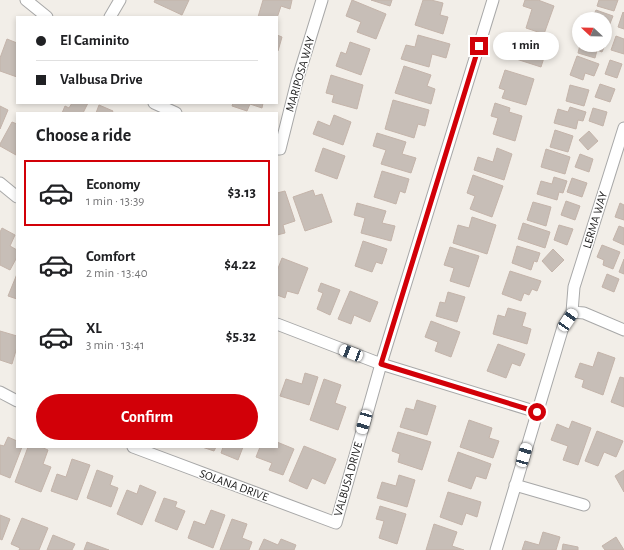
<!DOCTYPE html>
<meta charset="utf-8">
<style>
body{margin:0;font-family:"Alegreya Sans",sans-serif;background:#f6f6f6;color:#202124;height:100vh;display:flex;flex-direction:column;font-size:15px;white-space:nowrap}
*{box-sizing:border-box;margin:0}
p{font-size:13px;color:#757577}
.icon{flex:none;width:22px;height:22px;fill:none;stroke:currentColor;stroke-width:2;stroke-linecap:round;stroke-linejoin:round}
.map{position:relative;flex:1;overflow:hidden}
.details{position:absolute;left:16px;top:112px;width:262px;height:336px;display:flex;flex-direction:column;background:#fff;border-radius:0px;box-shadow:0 2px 6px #0003}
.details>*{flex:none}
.top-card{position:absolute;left:16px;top:16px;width:262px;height:88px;border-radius:0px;box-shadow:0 2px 6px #0003;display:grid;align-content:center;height:88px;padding:0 20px;background:#fff}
.needle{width:26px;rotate:292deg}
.controls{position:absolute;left:572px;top:12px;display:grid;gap:8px}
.controls a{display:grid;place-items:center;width:40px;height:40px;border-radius:50%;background:#fff;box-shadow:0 2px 6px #0003;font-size:20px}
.end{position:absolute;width:18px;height:18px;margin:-9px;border:5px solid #d20008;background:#fff;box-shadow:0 0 0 2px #fff}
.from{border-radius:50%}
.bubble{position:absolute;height:28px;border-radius:14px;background:#fff;box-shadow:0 2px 6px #0003;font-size:13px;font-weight:700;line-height:28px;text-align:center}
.car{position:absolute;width:12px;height:24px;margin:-12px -6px;border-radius:5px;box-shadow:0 0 3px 1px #0007;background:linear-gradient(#fff 24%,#345 0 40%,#fff 0 76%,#345 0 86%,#fff 0)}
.top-card b{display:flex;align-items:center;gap:14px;height:38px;font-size:15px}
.top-card b+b{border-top:1px solid #e0e0e0}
.top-card i{width:10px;height:10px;background:#202124}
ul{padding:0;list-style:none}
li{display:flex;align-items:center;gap:12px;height:66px;margin:0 8px 6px;padding:0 12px;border:2px solid transparent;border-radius:0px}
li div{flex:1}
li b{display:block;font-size:15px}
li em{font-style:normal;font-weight:700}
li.selected{border-color:#d20008}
li>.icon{width:36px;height:36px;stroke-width:1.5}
h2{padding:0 20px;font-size:18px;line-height:48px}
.button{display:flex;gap:8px;margin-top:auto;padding:8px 20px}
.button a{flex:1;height:46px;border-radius:24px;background:#d20008;color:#fff;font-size:16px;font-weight:700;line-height:46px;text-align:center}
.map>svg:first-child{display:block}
.building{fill:#c7beb7;stroke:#c4b4aa}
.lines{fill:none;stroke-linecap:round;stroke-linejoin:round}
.street-casing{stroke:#a8a8a8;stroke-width:13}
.street{stroke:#fff;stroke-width:11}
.route{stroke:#d20008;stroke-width:5}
.labels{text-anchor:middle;stroke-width:3;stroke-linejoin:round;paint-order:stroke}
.street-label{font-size:12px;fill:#212121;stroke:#fff}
</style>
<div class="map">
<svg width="624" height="550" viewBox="0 0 624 550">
<rect width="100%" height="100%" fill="#f2eee8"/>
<path class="building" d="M155 0H189L182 15 154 2Z
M263 0H292L290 9 281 6 277 18V17H258Z
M352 0 386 14 376 39 357 32 361 22 346 16Z
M371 0H392L390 6Z
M423 0H431L443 3 440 15 448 17 443 34 415 25Z
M525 0H538L554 6 544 34 526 28 532 9 523 6Z
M599 0H618L614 11 597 6Z
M596 10 613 16 609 26 605 24V19H585L586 15 593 17Z
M623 12 624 13V29L618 27Z
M277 35 282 37 278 51 277 50Z
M418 35 450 44 446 58 432 54 429 67 401 59 406 45 415 47Z
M616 36 624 39V54L611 50Z
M525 37 548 45 541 67 510 57 515 43 522 45Z
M7 39 17 43V77L0 71V58Z
M350 42 370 49 361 75 336 66 341 52 346 54Z
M580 45H605L602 52 597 50 595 58 578 53Z
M577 56 599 64 594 76 585 73 583 80 570 75Z
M610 60 622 64 617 78 605 74Z
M404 66 431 75 427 86 435 89 431 104 395 93Z
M505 70 534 79 526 105 502 98 505 90 499 88Z
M331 75 363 85 357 109 332 102 334 95 326 93Z
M600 84 615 89 610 102 595 97Z
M570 85 589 90 584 106 566 101Z
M393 100 429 110 425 126 418 124 414 138 385 129Z
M72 103H88L83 113H62L65 106 69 108Z
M233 103H263L262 108 250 104 247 111 232 106Z
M495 103 510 108 509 112 522 116 515 141 493 134 498 118 491 116Z
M99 105 113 111 112 113H96Z
M0 106 8 110 0 129Z
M570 107 586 112 583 121 578 120 576 129 554 123 558 109 568 112Z
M593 108 607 112 603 126 589 121Z
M334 115 351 122 343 145 313 134 318 121 330 126Z
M12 122 17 124 16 155 0 146V144Z
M555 130 573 136 568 152 550 147Z
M589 131 598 141 588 150 579 140Z
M377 133 406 142 402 154 416 158 411 173 381 164 386 150 373 146Z
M323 148 345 156 337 179 315 171Z
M497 148 512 154 504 180 474 170 478 157 493 162Z
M546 149 570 157 565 174 541 167Z
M580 154 593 159 589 172 575 167Z
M382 171 409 179 405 193 400 191 396 204 374 197Z
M473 175 503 186 492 217 470 209 475 196 467 193Z
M554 177 567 181 563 193 559 192 557 200 537 194 541 181 552 184Z
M572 178 587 183 582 197 567 192Z
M313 190 315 196 322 194 332 222 305 231 293 197Z
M285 191 295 221 283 225 285 233 277 235V193Z
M566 201 580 206 575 220 561 215Z
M533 202 551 207 546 226 527 220Z
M357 203 386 211 382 223 395 226 391 241 361 233 365 218 354 215Z
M620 203 624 205V220L615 217Z
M472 217 496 225 487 254 453 243 458 225 469 228Z
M523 223 550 232 545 248 518 239Z
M559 225 573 229 567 245 554 240Z
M619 226 624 228V245L613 240Z
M2 228 15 235 10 246 17 250V257L10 270 0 265V232Z
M363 241 387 249 382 264 376 262 372 272 355 266Z
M602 245 620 252 613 269 603 265 604 260 597 257Z
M517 246 540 253 537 262 534 261 531 270 512 263Z
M450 247 479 256 469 287 450 281 454 268 444 265Z
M553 249 564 260 552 272 542 261Z
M282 258 308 268 298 294 287 291 285 298 277 295V271Z
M624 259V274L619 272Z
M510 271 541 281 537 291 532 289 529 295 524 293 521 301 502 294Z
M17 274V299L8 296Z
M607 274 619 279 614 292 602 287Z
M321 283 340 290 330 315 317 309 323 293 318 291Z
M350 291 378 302 370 322 354 315 351 324 338 319Z
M448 292 465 297 457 322 436 316 440 302 445 303Z
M508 308 526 313 522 326 531 329 527 344 493 334 498 315 505 317Z
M431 321 460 332 451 357 435 351 438 342 425 337Z
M0 331 17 336V347L12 364 0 360Z
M498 344 525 354 520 366 512 363 506 378 487 371Z
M598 352 615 358 603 395 582 387 584 380 575 377 580 363 593 367Z
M305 373 318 377 309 405 280 396 286 379 302 384Z
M620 377 624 378V407L611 402Z
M324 379 341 385 335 403 346 407 338 430 310 420Z
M417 400 436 406 427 435 400 427 406 408 414 410Z
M469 420 492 428 489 438 499 441 493 458 460 447Z
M572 421 591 428 578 465 563 460 568 446 551 440 557 424 569 429Z
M597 431 623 441 616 457 604 452 598 466 585 461Z
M398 432 431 442 422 470 398 462 400 454 392 451Z
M8 437 17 441V447H22L10 478 0 474V445L4 446Z
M277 442 294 449 283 475 269 470 272 463 256 457 260 447H277Z
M304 446 336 459 325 484 312 478 307 489 289 481Z
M28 447H41L48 450 43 464 51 467 41 492 15 482Z
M202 447H216L214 451Z
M223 447H243L238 460 221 453Z
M458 452 491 464 486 479 476 476 471 489 448 481Z
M72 459 90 465 77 500 51 491 57 474 66 477Z
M97 470 113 476 110 485 118 488 111 507 87 498Z
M624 470V492L615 476Z
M399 475 415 480 407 507 377 498 382 482 396 486Z
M140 485 156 492 142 525 117 514 127 490 137 494Z
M448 492 481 502 477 517 466 513 462 525 440 517Z
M164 498 177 502 175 507 185 511 177 530 155 521Z
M380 506 406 514 397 544 379 538 384 521 376 519Z
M211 510 225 515 213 548 188 538 194 521 205 525Z
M0 515 10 519 2 540 0 539Z
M22 518 48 528 39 550H19L20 548 11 544Z
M232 519 247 524 242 538 252 542 249 550H220Z
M434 524 457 532 452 546 464 550H426Z
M543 532 560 537 556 550H522L525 541 539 545Z
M53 535 75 544 72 550H47Z
M616 537 624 550H605L602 546Z
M264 539 278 545 281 539 296 545 294 550H259Z
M87 542 109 550H84Z
M563 544 578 547V550H562Z"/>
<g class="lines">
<g class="street-casing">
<path id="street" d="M26 0 47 17
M110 17 120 0
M154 103 176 113
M277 149H280L297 81 322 0
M0 183 17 197
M572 312 584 313 624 330
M277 324 381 364 537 412
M0 392 17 401
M133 447 336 523 381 364 493 0
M515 485 584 505
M496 550 563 327 572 312 574 287 624 128"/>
</g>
<use href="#street" class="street"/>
</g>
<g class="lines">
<path class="route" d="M479 46 381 364 537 412"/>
</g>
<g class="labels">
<g class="street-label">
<text transform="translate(300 74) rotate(-74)" y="4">MARIPOSA WAY</text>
<text transform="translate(595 220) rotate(-73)" y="4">LERMA WAY</text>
<text transform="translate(348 479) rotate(-74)" y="4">VALBUSA DRIVE</text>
<text transform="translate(234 485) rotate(20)" y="4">SOLANA DRIVE</text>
</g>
</g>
</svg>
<div class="controls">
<a><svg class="needle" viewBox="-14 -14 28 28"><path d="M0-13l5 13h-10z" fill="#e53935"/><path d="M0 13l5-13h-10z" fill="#757577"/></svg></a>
</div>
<i class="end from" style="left:537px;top:412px"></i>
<i class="end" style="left:479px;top:46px"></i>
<div class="bubble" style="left:493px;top:32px;width:66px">1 min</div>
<i class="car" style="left:568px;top:320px;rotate:34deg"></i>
<i class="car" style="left:351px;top:353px;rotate:291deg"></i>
<i class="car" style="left:364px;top:422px;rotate:196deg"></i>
<i class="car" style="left:524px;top:455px;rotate:16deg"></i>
<div class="top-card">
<b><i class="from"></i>El Caminito</b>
<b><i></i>Valbusa Drive</b>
</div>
<section class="details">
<h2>Choose a ride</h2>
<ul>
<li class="selected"><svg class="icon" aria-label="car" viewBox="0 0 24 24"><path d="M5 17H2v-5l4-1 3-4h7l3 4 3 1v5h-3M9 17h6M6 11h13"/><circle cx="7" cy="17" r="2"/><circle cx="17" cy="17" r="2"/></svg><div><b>Economy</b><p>1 min · 13:39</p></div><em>$3.13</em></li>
<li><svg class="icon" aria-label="car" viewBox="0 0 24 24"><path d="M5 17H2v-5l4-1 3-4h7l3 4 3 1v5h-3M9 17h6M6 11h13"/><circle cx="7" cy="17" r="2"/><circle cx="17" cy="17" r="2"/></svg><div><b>Comfort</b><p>2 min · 13:40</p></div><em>$4.22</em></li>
<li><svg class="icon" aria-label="car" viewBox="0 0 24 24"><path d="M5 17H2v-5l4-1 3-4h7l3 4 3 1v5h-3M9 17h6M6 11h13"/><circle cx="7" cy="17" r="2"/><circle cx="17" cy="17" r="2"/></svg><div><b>XL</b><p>3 min · 13:41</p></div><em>$5.32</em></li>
</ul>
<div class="button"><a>Confirm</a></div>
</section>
</div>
